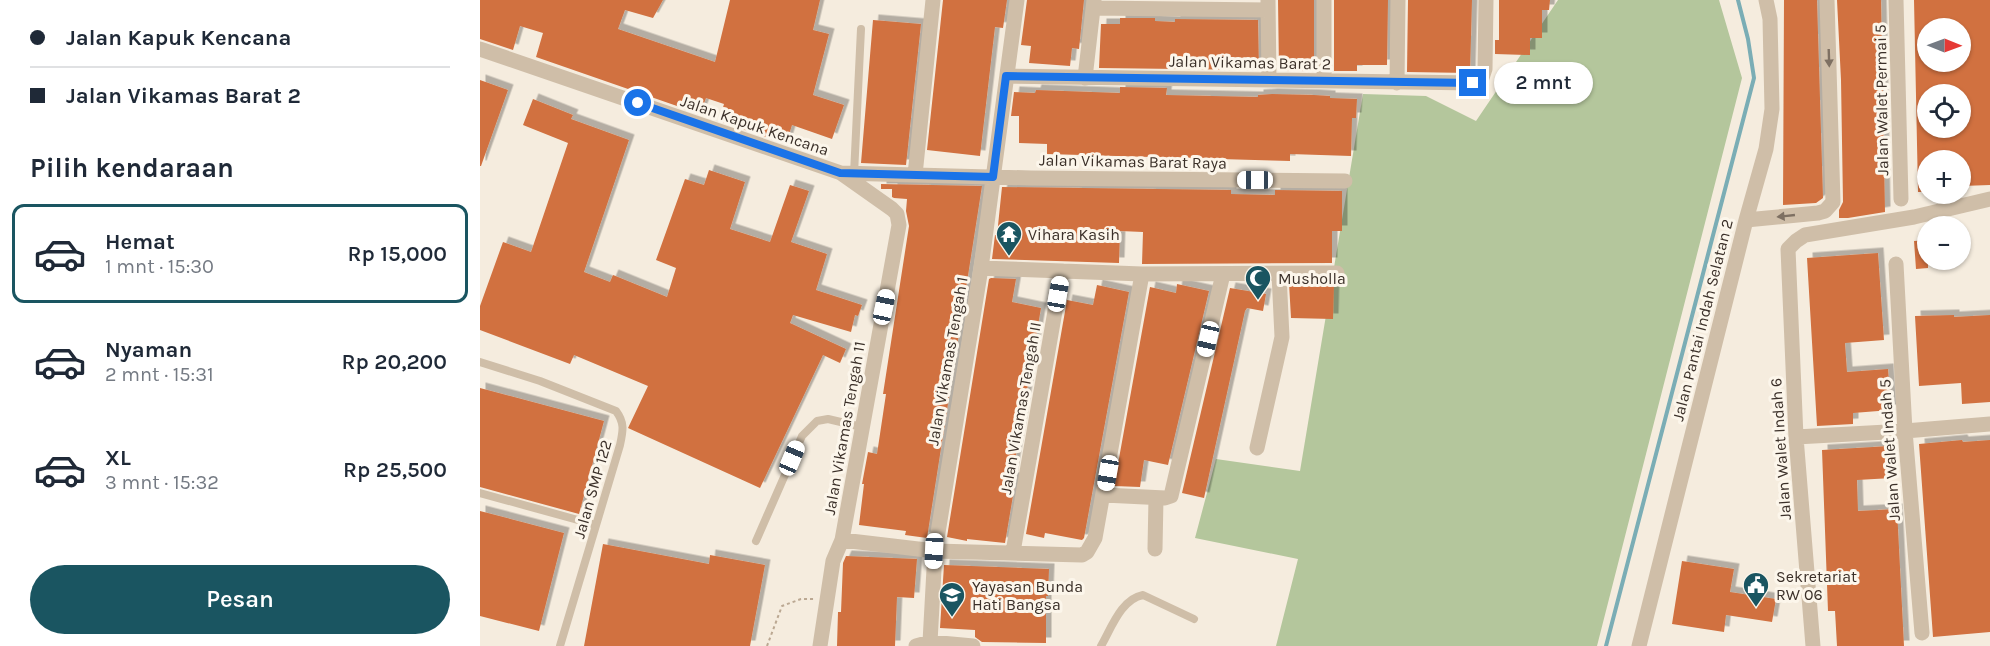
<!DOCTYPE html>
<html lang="id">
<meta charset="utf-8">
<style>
body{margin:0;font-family:Karla,sans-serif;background:#f2f2f3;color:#1f2937;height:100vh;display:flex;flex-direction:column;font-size:22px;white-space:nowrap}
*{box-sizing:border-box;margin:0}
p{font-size:20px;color:#747a83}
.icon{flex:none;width:33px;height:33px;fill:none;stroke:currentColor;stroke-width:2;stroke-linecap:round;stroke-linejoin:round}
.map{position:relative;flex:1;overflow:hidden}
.drawer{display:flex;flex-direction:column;background:#fff;width:480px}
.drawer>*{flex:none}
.top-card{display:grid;align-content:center;height:132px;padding:0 30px;background:#fff}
.needle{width:39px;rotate:91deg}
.tools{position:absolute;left:1437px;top:18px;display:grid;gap:12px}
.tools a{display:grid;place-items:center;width:54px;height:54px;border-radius:50%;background:#fff;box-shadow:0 2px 4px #0004;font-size:30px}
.end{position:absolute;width:27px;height:27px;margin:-14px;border:8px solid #1a73e8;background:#fff;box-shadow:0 0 0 3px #fff}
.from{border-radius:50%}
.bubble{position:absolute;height:42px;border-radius:21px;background:#fff;box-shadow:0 2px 4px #0004;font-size:20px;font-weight:600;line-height:42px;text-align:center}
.car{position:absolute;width:18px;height:36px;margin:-18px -9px;border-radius:8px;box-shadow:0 0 4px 2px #0007;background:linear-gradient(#fff 24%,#345 0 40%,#fff 0 76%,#345 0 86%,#fff 0)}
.top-card b{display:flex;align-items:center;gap:21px;height:57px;font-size:22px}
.top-card b+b{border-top:2px solid #e0e1e3}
.top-card i{width:15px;height:15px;background:#1f2937}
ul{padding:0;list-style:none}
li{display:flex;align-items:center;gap:18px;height:99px;margin:0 12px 9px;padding:0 18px;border:3px solid transparent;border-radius:12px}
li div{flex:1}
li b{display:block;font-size:22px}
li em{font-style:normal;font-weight:600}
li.current{border-color:#1a5561}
li>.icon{width:54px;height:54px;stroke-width:1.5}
h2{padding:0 30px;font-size:27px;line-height:72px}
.cta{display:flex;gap:12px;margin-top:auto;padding:12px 30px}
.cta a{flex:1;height:69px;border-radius:36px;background:#1a5561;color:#fff;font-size:24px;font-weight:600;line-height:69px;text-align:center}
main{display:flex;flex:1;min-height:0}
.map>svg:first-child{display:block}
.green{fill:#b4c69c}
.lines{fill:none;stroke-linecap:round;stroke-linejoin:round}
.stream{stroke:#7aadb5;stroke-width:4}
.building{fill:#d17140;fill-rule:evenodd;filter:url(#shadow)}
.path{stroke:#bba892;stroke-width:2;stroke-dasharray:3 3;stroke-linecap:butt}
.service{stroke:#cfbea8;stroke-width:8}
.minor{stroke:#cfbea8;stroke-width:15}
.oneway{fill:#7e7062}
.route{stroke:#1a73e8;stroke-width:8}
.labels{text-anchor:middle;stroke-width:6;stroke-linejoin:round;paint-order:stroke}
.street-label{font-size:16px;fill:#3b3029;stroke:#fcf6eb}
.poi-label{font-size:16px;fill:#3b3029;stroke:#fcf6eb;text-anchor:start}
</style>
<main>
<section class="drawer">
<div class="top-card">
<b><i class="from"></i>Jalan Kapuk Kencana</b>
<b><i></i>Jalan Vikamas Barat 2</b>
</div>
<h2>Pilih kendaraan</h2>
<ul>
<li class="current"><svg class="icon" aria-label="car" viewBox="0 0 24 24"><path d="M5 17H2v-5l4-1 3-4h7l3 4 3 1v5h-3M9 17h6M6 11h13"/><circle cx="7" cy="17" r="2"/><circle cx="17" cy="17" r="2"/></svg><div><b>Hemat</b><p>1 mnt · 15:30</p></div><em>Rp 15,000</em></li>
<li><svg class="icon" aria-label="car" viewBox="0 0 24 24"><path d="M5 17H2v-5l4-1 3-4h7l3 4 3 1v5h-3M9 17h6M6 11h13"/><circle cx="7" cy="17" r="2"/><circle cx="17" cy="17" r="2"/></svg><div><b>Nyaman</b><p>2 mnt · 15:31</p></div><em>Rp 20,200</em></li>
<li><svg class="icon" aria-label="car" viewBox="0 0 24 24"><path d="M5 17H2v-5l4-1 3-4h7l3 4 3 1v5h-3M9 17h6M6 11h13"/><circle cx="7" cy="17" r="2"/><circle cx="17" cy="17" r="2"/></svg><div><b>XL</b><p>3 mnt · 15:32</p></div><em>Rp 25,500</em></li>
</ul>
<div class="cta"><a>Pesan</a></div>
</section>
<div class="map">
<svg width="1510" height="646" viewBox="0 0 1510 646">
<defs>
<filter id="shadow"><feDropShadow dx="5.5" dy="-5.5" stdDeviation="0" flood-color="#0004"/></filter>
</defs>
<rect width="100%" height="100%" fill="#f5ecde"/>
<path class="green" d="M1078 0H1239L1262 78 1117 646H796L818 559 715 538 736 459 820 471 883 94 946 96 996 121Z"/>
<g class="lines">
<path class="stream" d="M1126 646 1274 78 1268 39 1258 0"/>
</g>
<path class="building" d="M0 0H183L173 18 145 10 138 29 235 62 250 0H340L333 30 349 34 333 95 364 105 352 139 312 125 306 144 239 121 244 104 226 98 220 114 56 57 63 33 40 26 33 50 0 39Z
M463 0H527L523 28 515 27 500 156 447 150Z
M547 0H604L599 49 592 48 590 66 549 63 551 46 541 45Z
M798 0H834V71L799 70Z
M854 0H908L907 65H877V71H854Z
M928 0H992L990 73 927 72Z
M1019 0H1070L1069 10H1062V38H1050V55L1015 54V40H1019Z
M1304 0H1337L1343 198 1336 203 1303 205Z
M1357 0H1401L1405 212 1368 218H1359V210L1363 202 1361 80Z
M1434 0H1510V185L1482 186 1481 160H1448V192H1438ZM1448 28H1480V62H1448ZM1448 94H1480V128H1448Z
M640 18H675V21L695 22V19L778 20 779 70 619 68 621 24H640Z
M393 20 441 24 426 165 381 163Z
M0 80 28 90 1 166H0Z
M640 87 687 88 686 95 778 97V95L792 94 834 95 850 96V98L877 99 876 118H872L871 156 810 154V161L567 154V144L539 143V116H531L534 92 555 93 556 90 640 93Z
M53 99 93 115 91 119 149 140 104 272 130 282 133 275 187 297 196 268 176 260 205 179 224 185 229 170 265 182 250 229 290 242 310 185 329 191 311 242 347 254 336 290 382 305 378 316 375 315 371 332 313 315 310 323 366 349 360 363 343 355 280 488 148 428 168 386 94 355 90 364 0 330V306L23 242 51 252 88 143 43 125Z
M401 184 502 186 447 538 425 535 426 531 379 525 384 484H382L388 452 397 454 406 394H403L429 226 426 211 427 199 414 198 412 197V189H401Z
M522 187 751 190V194L795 195V190L862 191V231H852V263L662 264 663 232 640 231 639 263 512 259 515 235H517Z
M1448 240V268L1436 269 1434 241Z
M1398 253 1404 340 1365 343 1367 372 1408 369 1411 410 1373 413V424L1337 426 1327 258Z
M511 278 536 279 532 302 561 308 532 478H536L525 543 487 539V541L467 537 509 279Z
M809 283H852L854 284 853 319 811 318Z
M697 284 729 291 688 465 664 460 660 487 634 486 670 287 696 293Z
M617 285 649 292 604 538 602 540 565 533 564 538 546 534 587 300 613 305Z
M750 288 786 294 783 311 767 308 765 311 724 498 702 493Z
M1474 315V317L1510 315V402L1482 404 1481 383 1439 386 1435 316Z
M0 388 124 421 99 514 0 487Z
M1482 440 1483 442 1510 440V632L1453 637 1439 444Z
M1410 446 1412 478 1377 480 1378 511 1417 509 1424 646H1357L1355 611H1348L1342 450Z
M0 511 84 533 59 631 0 616Z
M123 544 229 564 230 555 285 565 270 646H104Z
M366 556 437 559 434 598 417 597 415 646H357L358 612H361L363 563Z
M1202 561 1254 569 1250 592 1296 599 1292 622 1246 615 1244 632 1192 624Z
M464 565 569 569 568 596H566V643L502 642 495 637V630L460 628Z"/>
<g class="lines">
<path class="path" d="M287 646 302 606 321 599H335"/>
<path class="service" d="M374 174 381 29
M0 362 60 381 136 411C145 423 143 431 140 445L80 646
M0 493 116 525
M276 541 322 436 337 421 348 419 382 427
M621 646C631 629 641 599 663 595L714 619"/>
<path class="minor" d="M788 0 789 80
M1416 0 1421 199
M613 8 788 10
M0 49 361 173 551 178 865 181
M527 76 994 83 1002 78 1005 69 1006 0
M605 78 614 0
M844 80V0
M917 83 918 0
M435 175 453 0
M1266 220 1338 213 1345 211 1353 202 1347 0
M1416 264 1425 431 1442 633
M501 268 662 274 857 273
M1316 437 1425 431 1510 424
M777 448 802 337 799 274
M624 495 685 498 691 496 743 274
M362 540 455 551 602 555 607 552 615 538 662 274
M675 549 676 498
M533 552 582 271
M450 642 455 551 501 268 537 0
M340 646 353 561 362 540 419 225 417 214 412 209 361 173
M436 646 450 642 493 646
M1159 646 1266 220 1286 149 1292 109 1290 19 1286 0
M1333 646 1316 437 1308 249 1316 241 1325 235 1434 217 1510 199"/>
</g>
<defs><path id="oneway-solid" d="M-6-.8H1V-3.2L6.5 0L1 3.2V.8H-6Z" transform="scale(1.5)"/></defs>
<g class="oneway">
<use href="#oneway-solid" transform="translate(1349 58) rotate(88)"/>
<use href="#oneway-solid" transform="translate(1306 216) rotate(174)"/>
</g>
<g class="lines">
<path class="route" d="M158 103 360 173 513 177 526 76 993 83"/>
</g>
<defs>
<g id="temple-pin" transform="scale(1.35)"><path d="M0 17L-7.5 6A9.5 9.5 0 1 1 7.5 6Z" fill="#1a5561" stroke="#fcf6eb"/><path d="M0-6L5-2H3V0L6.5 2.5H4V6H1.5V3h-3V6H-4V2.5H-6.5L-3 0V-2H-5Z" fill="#fff"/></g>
<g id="mosque-pin" transform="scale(1.35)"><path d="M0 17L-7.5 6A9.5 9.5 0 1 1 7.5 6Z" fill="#1a5561" stroke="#fcf6eb"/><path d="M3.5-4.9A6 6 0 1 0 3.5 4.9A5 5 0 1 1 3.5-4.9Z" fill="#fff"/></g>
<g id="civic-pin" transform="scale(1.35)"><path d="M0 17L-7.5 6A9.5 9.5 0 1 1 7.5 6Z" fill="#1a5561" stroke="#fcf6eb"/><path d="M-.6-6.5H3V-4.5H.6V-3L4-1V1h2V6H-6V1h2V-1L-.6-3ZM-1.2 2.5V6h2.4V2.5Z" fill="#fff"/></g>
<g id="school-pin" transform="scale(1.35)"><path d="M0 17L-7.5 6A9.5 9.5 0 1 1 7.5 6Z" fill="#1a5561" stroke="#fcf6eb"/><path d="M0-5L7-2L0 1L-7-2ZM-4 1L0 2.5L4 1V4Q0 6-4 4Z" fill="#fff"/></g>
</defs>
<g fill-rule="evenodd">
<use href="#temple-pin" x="529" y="234"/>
<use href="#mosque-pin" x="778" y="278"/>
<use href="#civic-pin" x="1276" y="585"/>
<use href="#school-pin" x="472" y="595"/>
</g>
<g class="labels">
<g class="street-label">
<text transform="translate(770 62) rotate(1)" y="6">Jalan Vikamas Barat 2</text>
<text transform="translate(1401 100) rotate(-91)" y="6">Jalan Walet Permai 5</text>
<text transform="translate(275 125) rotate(19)" y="6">Jalan Kapuk Kencana</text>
<text transform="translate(653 161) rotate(1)" y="6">Jalan Vikamas Barat Raya</text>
<text transform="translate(1222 320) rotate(-76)" y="6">Jalan Pantai Indah Selatan 2</text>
<text transform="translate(467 361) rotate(-80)" y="6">Jalan Vikamas Tengah 1</text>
<text transform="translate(540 408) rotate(-80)" y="6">Jalan Vikamas Tengah II</text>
<text transform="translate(364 428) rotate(-80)" y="6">Jalan Vikamas Tengah 11</text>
<text transform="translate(1300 449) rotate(-94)" y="6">Jalan Walet Indah 6</text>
<text transform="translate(1409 450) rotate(-94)" y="6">Jalan Walet Indah 5</text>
<text transform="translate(112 489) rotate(-74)" y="6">Jalan SMP 122</text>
</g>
<g class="poi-label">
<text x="548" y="240">Vihara Kasih</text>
<text x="798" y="284">Musholla</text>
<text x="1296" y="582">Sekretariat<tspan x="1296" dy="18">RW 06</tspan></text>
<text x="492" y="592">Yayasan Bunda<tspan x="492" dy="18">Hati Bangsa</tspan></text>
</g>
</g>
</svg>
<div class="tools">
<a><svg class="needle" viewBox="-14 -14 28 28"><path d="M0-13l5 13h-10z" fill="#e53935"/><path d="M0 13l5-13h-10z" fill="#747a83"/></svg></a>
<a><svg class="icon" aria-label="locate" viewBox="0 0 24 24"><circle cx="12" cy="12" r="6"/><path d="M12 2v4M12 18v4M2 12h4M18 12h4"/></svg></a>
<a>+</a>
<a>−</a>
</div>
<i class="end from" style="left:158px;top:103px"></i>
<i class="end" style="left:993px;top:83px"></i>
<div class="bubble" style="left:1014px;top:62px;width:99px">2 mnt</div>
<i class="car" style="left:775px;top:180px;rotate:270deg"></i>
<i class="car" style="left:578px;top:294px;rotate:10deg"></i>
<i class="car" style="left:404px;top:307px;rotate:12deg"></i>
<i class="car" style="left:728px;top:339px;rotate:193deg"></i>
<i class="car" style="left:312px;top:458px;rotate:23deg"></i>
<i class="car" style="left:628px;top:473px;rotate:190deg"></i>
<i class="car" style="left:454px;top:551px;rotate:183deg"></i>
</div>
</main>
